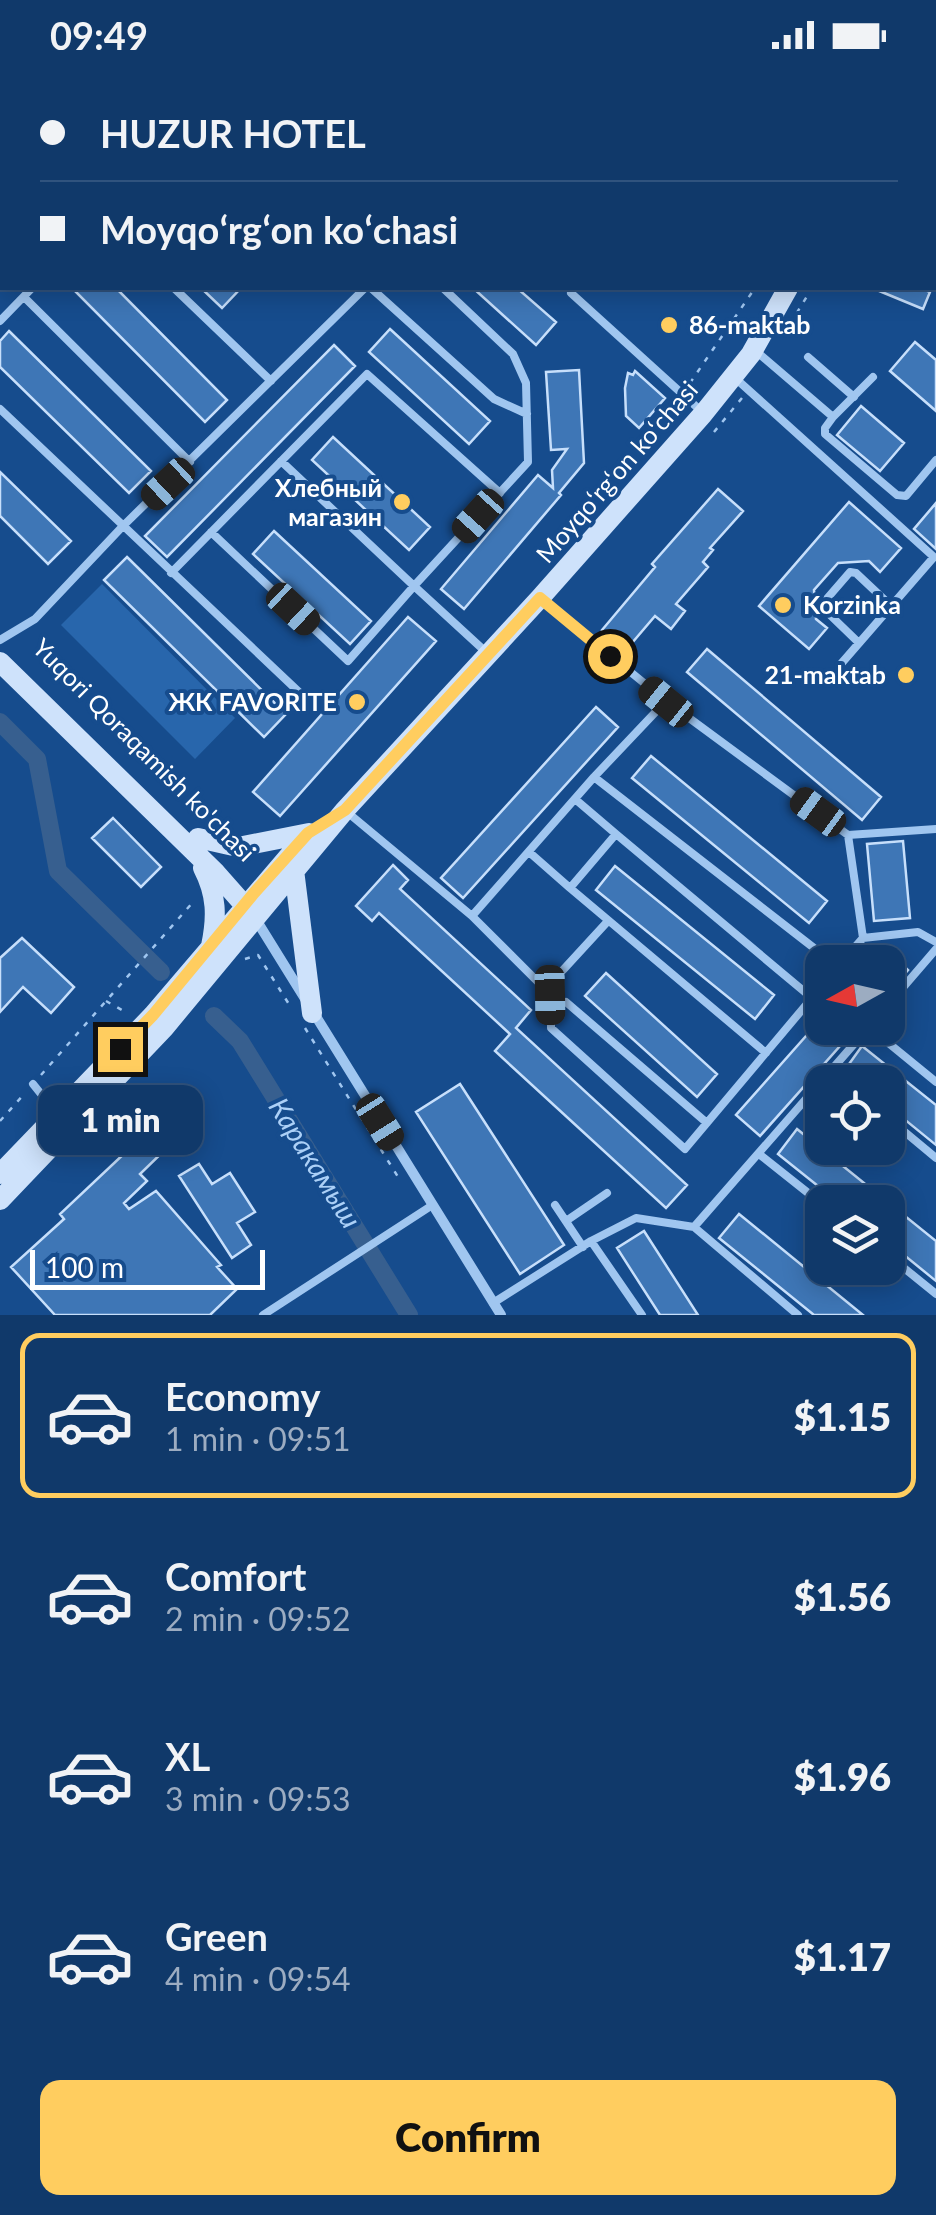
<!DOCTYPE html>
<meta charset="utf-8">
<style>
body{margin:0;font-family:Lato,sans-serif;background:#194070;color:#f1f3f6;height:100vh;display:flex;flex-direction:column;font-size:38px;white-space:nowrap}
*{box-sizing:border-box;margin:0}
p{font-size:32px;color:#9cacc1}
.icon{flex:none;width:55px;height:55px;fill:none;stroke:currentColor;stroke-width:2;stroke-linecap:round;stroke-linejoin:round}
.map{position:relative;height:1245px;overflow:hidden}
.drawer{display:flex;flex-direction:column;background:#10396a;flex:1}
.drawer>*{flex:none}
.guide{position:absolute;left:0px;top:0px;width:938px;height:220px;box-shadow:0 5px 25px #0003,0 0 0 2px #30537e;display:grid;align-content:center;height:220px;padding:0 40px;background:#10396a}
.needle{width:65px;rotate:262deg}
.controls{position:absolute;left:805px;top:875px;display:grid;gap:20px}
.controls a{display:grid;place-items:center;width:100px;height:100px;border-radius:20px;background:#10396a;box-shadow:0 5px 25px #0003,0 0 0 2px #30537e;font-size:50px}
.scale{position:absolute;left:30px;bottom:25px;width:235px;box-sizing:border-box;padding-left:10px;border:5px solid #fff;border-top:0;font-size:28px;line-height:35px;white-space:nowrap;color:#fff;-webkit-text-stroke:8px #164c8d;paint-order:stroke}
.end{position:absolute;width:45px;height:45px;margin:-22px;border:12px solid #ffcd5f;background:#111;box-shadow:0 0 0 5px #111}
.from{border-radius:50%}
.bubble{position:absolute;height:70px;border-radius:20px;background:#10396a;box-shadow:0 5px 25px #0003,0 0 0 2px #30537e;font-size:32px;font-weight:800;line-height:70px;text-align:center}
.car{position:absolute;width:30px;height:60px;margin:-30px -15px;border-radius:12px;box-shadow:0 0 8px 2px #0007;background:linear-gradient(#222 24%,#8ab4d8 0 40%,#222 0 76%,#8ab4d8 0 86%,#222 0)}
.guide b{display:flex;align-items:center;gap:35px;height:95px;font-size:38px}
.guide b+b{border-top:2px solid #30537e}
.guide i{width:25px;height:25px;background:#f1f3f6}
ul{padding:18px 0 0;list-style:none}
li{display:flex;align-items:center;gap:30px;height:165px;margin:0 20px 15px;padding:0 20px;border:5px solid transparent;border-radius:20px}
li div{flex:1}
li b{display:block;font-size:38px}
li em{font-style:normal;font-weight:800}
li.active{border-color:#ffcd5f}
li>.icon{width:90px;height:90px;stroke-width:1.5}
.button{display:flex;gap:20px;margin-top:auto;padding:20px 40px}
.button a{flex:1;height:115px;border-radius:20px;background:#ffcd5f;color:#111;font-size:40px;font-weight:800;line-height:115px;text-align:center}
.status{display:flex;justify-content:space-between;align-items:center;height:70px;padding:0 50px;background:#10396a;direction:ltr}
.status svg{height:28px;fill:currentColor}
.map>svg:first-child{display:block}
.green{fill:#2866ac}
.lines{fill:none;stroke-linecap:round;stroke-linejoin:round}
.canal{stroke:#375f8f;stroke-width:18}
.building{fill:#3e76b6;stroke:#c7dffb;stroke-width:2.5}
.path{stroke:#a0c6f0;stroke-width:2.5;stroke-dasharray:5 8;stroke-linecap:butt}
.lane{stroke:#a0c6f0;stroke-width:8}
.street{stroke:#a0c6f0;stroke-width:10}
.secondary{stroke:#cee2fb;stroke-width:20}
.route{stroke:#ffcd5f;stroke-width:12}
.poi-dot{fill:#ffcd5f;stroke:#164c8d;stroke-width:4}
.labels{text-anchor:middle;stroke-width:8;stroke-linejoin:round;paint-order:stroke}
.poi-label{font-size:25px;font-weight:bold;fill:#fff;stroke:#164c8d;text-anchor:end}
.street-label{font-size:25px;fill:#fff;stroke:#164c8d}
.water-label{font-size:28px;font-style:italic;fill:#acd0f7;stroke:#164c8d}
</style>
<div class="status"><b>09:49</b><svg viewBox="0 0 49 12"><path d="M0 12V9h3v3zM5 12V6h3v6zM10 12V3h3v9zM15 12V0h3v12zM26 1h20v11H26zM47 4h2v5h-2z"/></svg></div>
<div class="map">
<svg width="936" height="1245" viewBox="0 0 936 1245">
<rect width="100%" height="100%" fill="#164c8d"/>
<path class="green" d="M102 514 235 648 195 689 61 555Z"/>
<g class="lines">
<path class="canal" d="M0 652 37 689 58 801 161 902
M214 946 240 971 409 1245"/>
</g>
<path class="building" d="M72 218H116L227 330 205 352Z
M201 218H241L222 238Z
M473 218H517L556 252 536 275Z
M872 218H920L930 222 923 239Z
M390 259 490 351 469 374 369 282Z
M9 261 151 401 129 423 0 297V271Z
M915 272 936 290V341L890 301Z
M334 275 355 296 167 487 145 466Z
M579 300 584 393 559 423 561 425 464 539 441 519 538 405 553 418 552 400 567 379 551 380 546 302Z
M635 301 665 328 639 358 626 346 625 318 628 303 633 305Z
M861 336 904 373 880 401 837 365Z
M333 367 430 457 409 480 312 390Z
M0 402 71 471 48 494 0 446Z
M718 419 743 441 710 478 713 480 703 492 708 497 676 534 685 541 671 559 655 546 626 580 602 560 655 497 652 494Z
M849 432 901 478 880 502 869 491 838 493 814 520 816 549 827 558 809 579 759 536Z
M936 433V479L914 459Z
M274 461 371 551 350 574 253 484Z
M127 487 286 644 264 667 104 510Z
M408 547 436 571 280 746 253 722Z
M707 579 881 727 862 750 687 602Z
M596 637 618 657 463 828 441 808Z
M651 686 827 831 809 853 632 708Z
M113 748 161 797 141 817 92 768Z
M903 771 910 848 874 851 867 774Z
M393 795 408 810 400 819 531 940 516 958 687 1115 666 1138 495 981 510 964 379 843 372 851 356 836Z
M615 796 774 925 755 949 596 820Z
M22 868 74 917 51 943 23 917 0 942V888Z
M888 881 908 900 888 923Z
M606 903 717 1004 697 1027 585 926Z
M822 948V958H856L760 1066 736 1045Z
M862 976 936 1035V1075L888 1036V1012H858L844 1001Z
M460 1014 564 1175 520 1204 416 1042Z
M171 1025 202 1057 189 1070 183 1064 173 1072 140 1104 147 1111 124 1133 129 1139 156 1121 221 1195 217 1197 237 1219 210 1245H55L11 1197 64 1149 60 1144 128 1080 125 1076Z
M797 1059 936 1171V1211L888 1172V1132H838L778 1084Z
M199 1094 212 1114 230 1103 255 1142 237 1153 251 1175 232 1188 179 1106Z
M739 1144 863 1245H814L719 1168Z
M644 1161 698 1245H660L617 1178Z"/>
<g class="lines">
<path class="path" d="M846 2 847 0
M894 2 895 0
M790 254 812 218
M690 313 755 218
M714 362 742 328
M245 889 258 885 292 939
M106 931 127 943
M305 958 400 1110
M41 1005 194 831
M0 1051 26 1022"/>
<path class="lane" d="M170 0 172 2
M274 0 276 2
M248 2 251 0
M0 49 2 52
M0 151 2 148
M174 218 271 311
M371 218 494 329 527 344
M443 218 513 284 526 313 528 392 414 516 487 583
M571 223 700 340
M24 227 190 392
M0 251 32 218
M757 282 833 347 825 358V364L897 425 906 426 936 390
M808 287 854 327
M734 307 934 487 840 595
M0 339 300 623
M833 347 873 307
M211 462 348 591 414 516 281 391
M171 503 367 304 500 423
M540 528 666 631 848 765 936 759
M0 570 35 549 122 457 365 218
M859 573 828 543 824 532 850 502 856 503 890 535
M594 707 832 892
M575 729 616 764
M347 742 472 846 551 925V958L685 1079 822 916
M848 765 863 868
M529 782 570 818
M472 846 594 707 666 631
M842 892 863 868 918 862 936 872
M563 900 608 851
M566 932 707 1053
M888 935 936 879
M870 958 936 1012
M766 983 570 818 616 764 812 928
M831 1001 845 1012
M33 1014 57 1044
M888 1048 936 1088
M759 1084 822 1134
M555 1135 583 1177
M566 1151 607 1123
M694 1157 798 1245
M591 1171 642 1245
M888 1185 936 1224
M493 1233 591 1171 636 1148 694 1157 868 958
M263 1245 431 1136"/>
<path class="street" d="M255 848 501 1245"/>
<path class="secondary" d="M868 2 869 0
M0 592 216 803 253 845
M198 768 238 777 309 763
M203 798C217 825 217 847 211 876
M294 800 312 943
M0 1104 153 945 294 780
M0 1130 164 958 345 740 540 528 703 344 751 284 788 218"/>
</g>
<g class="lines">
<path class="route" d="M120 979 153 945 254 823 308 763 345 740 540 528 610 586"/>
</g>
<g class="poi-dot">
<circle cx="669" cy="255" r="10"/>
<circle cx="402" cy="432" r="10"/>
<circle cx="783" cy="535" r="10"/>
<circle cx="906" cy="605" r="10"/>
<circle cx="357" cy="632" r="10"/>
</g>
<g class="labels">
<g class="poi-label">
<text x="689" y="264" text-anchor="start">86-maktab</text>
<text x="382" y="427">Хлебный<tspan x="382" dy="29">магазин</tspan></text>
<text x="803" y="544" text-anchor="start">Korzinka</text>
<text x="886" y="614">21-maktab</text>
<text x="337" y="641">ЖК FAVORITE</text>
</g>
<g class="street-label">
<text transform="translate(617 402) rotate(-49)" y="9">Moyqoʻrgʻon koʻchasi</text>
<text transform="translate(144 680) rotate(45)" y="9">Yuqori Qoraqamish ko'chasi</text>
</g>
<g class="water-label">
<text transform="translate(315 1093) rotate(58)" y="10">Каракамыш</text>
</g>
</g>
</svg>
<div class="controls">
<a><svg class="needle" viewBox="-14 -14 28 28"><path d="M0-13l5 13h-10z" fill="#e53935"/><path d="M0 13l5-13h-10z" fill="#9cacc1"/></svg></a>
<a><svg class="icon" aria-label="locate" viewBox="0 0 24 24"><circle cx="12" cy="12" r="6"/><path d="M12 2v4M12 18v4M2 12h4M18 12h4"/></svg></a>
<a><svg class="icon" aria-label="layers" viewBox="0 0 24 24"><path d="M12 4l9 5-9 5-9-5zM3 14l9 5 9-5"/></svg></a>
</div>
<div class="scale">100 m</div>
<i class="end from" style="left:610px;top:586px"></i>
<i class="end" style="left:120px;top:979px"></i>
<div class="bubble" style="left:38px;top:1015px;width:165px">1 min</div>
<i class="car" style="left:168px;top:414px;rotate:227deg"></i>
<i class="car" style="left:478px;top:446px;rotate:222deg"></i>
<i class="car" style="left:293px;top:539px;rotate:133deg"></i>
<i class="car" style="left:666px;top:632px;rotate:309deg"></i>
<i class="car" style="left:818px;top:742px;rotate:306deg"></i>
<i class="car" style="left:550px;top:925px;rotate:179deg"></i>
<i class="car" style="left:380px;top:1052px;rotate:148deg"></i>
<div class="guide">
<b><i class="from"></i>HUZUR HOTEL</b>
<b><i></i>Moyqoʻrgʻon koʻchasi</b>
</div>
</div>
<section class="drawer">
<ul>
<li class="active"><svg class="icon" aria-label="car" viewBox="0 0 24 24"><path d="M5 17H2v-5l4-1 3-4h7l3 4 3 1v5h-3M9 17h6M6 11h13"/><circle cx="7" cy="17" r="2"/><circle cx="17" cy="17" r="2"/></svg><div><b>Economy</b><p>1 min · 09:51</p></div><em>$1.15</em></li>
<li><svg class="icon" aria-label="car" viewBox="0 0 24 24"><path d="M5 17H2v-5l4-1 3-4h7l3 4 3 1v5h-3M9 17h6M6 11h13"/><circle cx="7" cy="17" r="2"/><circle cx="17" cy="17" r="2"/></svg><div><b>Comfort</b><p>2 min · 09:52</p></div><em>$1.56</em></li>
<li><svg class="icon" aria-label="car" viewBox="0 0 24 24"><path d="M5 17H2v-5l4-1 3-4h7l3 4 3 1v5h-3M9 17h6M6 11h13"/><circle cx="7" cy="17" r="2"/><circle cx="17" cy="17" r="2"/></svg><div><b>XL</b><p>3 min · 09:53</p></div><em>$1.96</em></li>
<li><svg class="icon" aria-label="car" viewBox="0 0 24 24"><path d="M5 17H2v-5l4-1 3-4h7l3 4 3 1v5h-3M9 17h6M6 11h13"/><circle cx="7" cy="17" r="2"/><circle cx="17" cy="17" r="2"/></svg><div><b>Green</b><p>4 min · 09:54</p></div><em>$1.17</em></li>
</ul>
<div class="button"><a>Confirm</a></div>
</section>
